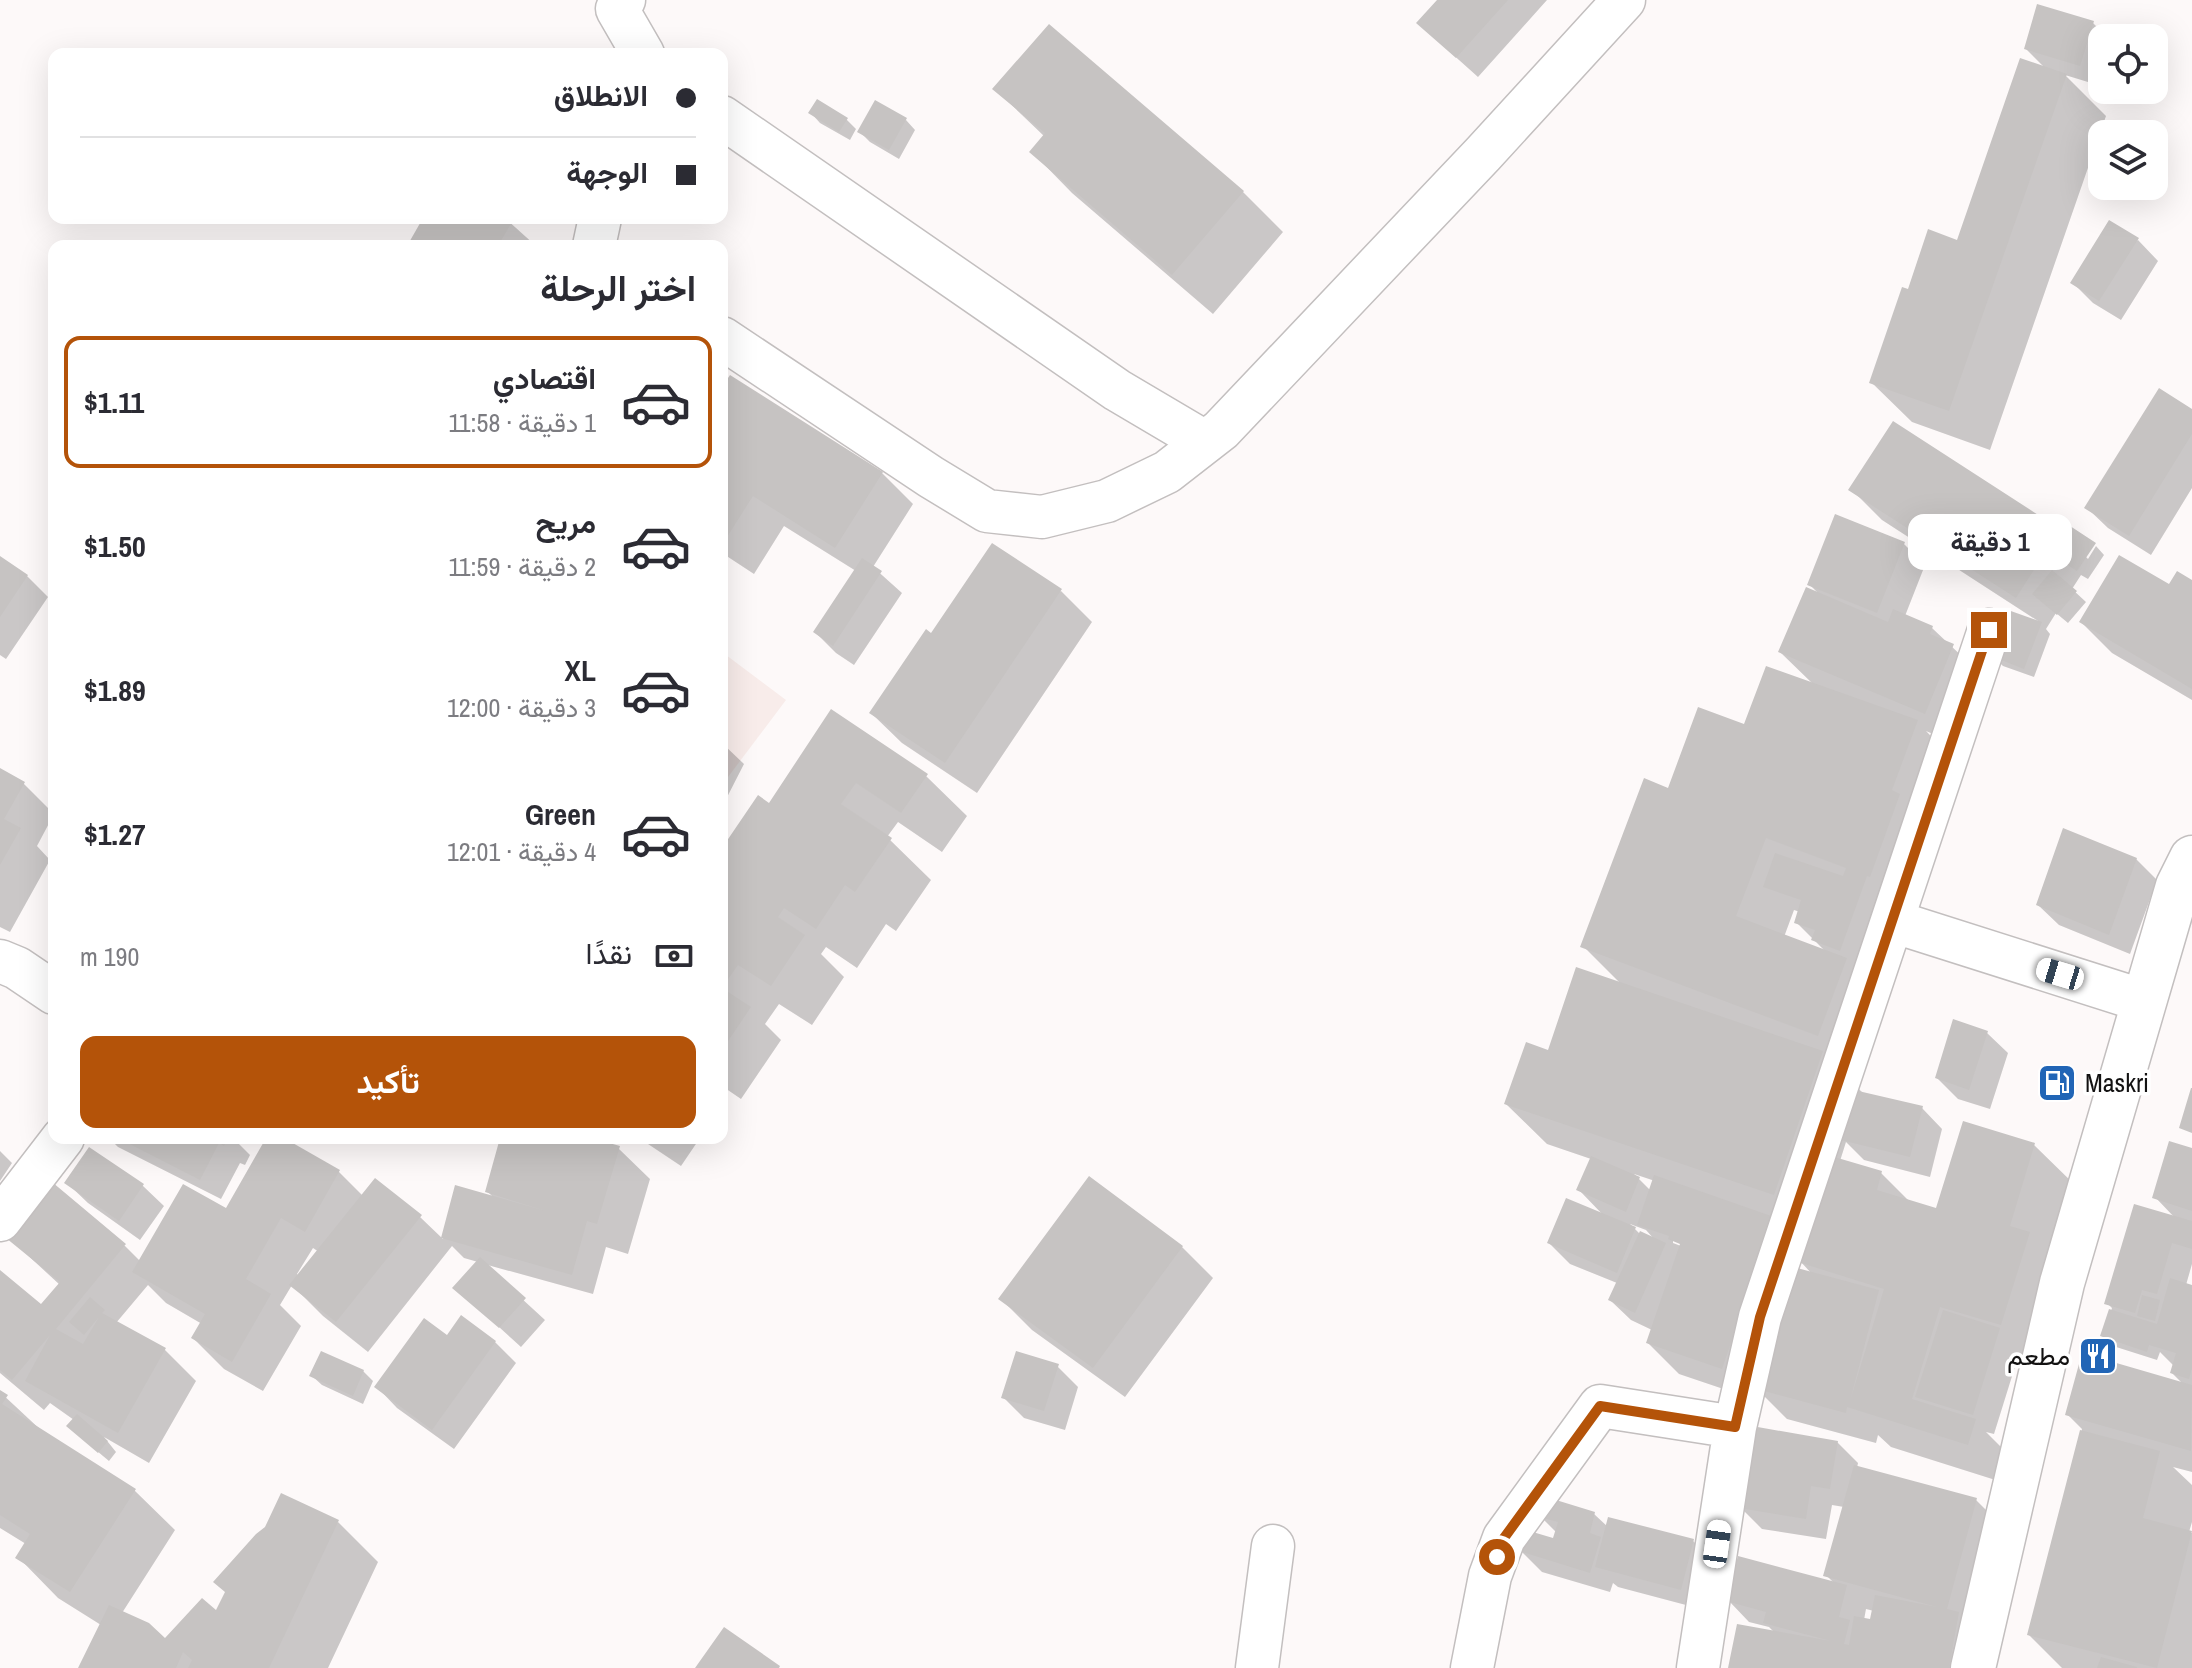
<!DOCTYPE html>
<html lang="ar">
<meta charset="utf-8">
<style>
body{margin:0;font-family:"Archivo Narrow",Vazirmatn,sans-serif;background:#f7f7f7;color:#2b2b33;direction:rtl;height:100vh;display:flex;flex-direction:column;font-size:30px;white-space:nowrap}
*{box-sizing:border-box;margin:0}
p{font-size:26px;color:#7c7c81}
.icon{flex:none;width:44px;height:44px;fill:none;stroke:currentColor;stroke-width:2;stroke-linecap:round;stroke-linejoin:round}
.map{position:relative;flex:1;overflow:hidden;direction:ltr}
.details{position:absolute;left:48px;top:240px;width:680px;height:904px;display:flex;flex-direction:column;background:#fff;border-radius:16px;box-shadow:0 8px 32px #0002;direction:rtl}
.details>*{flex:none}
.banner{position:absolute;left:48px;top:48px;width:680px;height:176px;border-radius:16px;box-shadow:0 8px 32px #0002;direction:rtl;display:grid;align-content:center;height:176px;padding:0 32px;background:#fff}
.buttons{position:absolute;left:2088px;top:24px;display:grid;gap:16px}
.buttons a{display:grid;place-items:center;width:80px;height:80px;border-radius:16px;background:#fff;box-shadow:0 8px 32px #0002;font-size:40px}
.end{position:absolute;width:36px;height:36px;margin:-18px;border:10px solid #b45309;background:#fff;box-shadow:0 0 0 4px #fff}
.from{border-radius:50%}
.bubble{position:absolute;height:56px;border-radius:16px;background:#fff;box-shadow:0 8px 32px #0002;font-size:26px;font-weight:700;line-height:56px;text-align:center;direction:rtl}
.car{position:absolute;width:24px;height:48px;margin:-24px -12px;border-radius:10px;box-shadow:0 0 6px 2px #0007;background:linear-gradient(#fff 24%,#345 0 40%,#fff 0 76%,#345 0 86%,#fff 0)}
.banner b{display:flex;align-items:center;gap:28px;height:76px;font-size:30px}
.banner b+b{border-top:2px solid #e1e1e2}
.banner i{width:20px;height:20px;background:#2b2b33}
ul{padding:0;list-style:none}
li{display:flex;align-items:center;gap:24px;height:132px;margin:0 16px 12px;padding:0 16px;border:4px solid transparent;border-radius:16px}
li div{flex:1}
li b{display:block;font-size:30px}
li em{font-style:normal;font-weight:700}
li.active{border-color:#b45309}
li>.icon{width:72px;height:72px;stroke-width:1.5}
h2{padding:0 32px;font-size:36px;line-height:96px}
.pay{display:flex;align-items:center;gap:20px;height:88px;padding:0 32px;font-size:30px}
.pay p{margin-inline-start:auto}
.action{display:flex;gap:16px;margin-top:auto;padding:16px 32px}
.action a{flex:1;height:92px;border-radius:16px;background:#b45309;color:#fff;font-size:32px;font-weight:700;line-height:92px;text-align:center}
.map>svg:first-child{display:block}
.built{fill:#f8ecea}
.shadow{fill:#0003;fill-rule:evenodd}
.building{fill:#c6c3c2}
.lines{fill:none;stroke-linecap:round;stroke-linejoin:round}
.street-casing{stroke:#c3bfbf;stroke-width:45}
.secondary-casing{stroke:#c3bfbf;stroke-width:47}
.street{stroke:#fff;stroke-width:42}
.secondary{stroke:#fff;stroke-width:44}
.route{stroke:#b45309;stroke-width:10}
.labels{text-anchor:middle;stroke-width:7;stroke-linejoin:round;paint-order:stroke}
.poi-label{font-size:26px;fill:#131212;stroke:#fff;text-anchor:start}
</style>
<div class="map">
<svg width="2192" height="1668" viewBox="0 0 2192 1668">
<rect width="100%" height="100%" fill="#fdf9f9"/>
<path class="built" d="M722 652 786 700 722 785Z"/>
<path class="shadow" d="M1439 0H1547L1478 77 1440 43Z
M2093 23 2108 38H2102L2101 86 2065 75 2106 116 1990 450 1912 422 1871 382 1909 291 1958 242 2046 69 2026 49Z
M995 89 1243 192 1283 232 1213 314 1072 193 1032 152 1045 137Z
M811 113 846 119 856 129 850 140 820 123Z
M906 120 915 130 899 159 870 142 860 132Z
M426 218H505L536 246H409Z
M2138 240 2158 261 2121 320 2093 303 2073 283Z
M722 390 882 473 913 504 873 567 902 593 854 665 836 653 815 632 856 571 784 526 754 574 722 553Z
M2192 412V488L2151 555 2108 528 2087 508Z
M1851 489 2059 530 2088 559 2096 546 2104 555 2088 579 2081 575 2072 589 2086 602 2068 623 2056 613 2046 629 2050 634 2034 677 2003 666 1993 656 2038 621 1882 520Z
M1904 544 1925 565 1905 616 1932 628 1984 677 1956 744 1926 731 1957 763 1861 970 1853 967 1886 1000 1837 1068 1864 1094 1922 1108 1942 1129 1930 1177 1864 1160 1846 1142 1840 1161 1881 1173 1910 1202 1937 1211 2034 1145 2075 1185 2042 1364 2018 1357 1994 1434 1986 1432 2015 1461 2008 1484 1891 1447 1878 1435 1876 1443 1787 1419 1756 1388 1753 1399 1679 1374 1648 1343 1652 1330 1631 1320 1610 1300 1617 1283 1570 1264 1549 1243 1605 1217 1579 1190 1591 1159 1547 1144 1506 1104 1550 1052 1621 984 1583 946 1670 790 1746 726 1814 685 1780 652 1820 595 1810 585ZM1794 910 1800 912 1796 922 1827 953 1784 937ZM1634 1174 1655 1181 1651 1191ZM1630 1224 1646 1230 1654 1239 1640 1234ZM1673 1239 1689 1249 1673 1243ZM1800 1261 1812 1274 1797 1270Z
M0 559 27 576 48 597 6 659 0 655Z
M2192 582V700L2112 653 2081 622 2170 587Z
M1061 591 1092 622 977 793 902 743 871 713 932 636Z
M832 712 926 776 967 816 942 852 898 822 887 837 931 880 896 931 886 924 857 968 826 947 821 954 844 977 812 1025 779 1004 765 1024 781 1040 741 1099 722 1086V851L758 798 769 806Z
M722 743 744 764 722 807Z
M0 770 23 783 54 814 37 846 50 860 10 932 0 927Z
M2136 859 2157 880 2130 954 2059 925 2038 905Z
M1987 1033 2008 1053 1990 1109 1958 1099 1937 1078Z
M109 1138H233L250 1155 245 1165 240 1163 221 1199 118 1147Z
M250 1138H280L339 1172 363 1196 420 1217 443 1239 457 1188 494 1198 487 1191 502 1138H584L618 1148 650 1179 628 1254 606 1247 593 1294 484 1264 545 1320 521 1347 455 1287 478 1262 464 1258 452 1246 368 1352 323 1316 292 1285 280 1305 301 1326 263 1391 224 1369 193 1338 202 1324 166 1303 148 1285 116 1323 165 1350 196 1381 149 1463 104 1437 116 1452 109 1461 79 1436 74 1420 50 1403 44 1410 0 1373V1273L42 1307 60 1285 9 1238 125 1246 141 1262 227 1211 266 1143ZM313 1248 319 1252 299 1276 297 1274Z
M639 1138H700L681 1166Z
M90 1150 143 1186 164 1206 140 1240 88 1203 67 1183Z
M0 1151 12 1163 0 1181Z
M2192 1151V1264L2186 1285 2192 1287V1472L2173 1467 2192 1485V1522L2189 1532 2192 1533V1668H2062L2029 1635 2082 1429 2067 1414 2183 1384 2172 1373 2174 1366 2160 1352 2157 1360 2113 1346 2103 1336 2112 1308 2107 1303 2175 1218 2155 1197Z
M1182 1247 1213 1278 1125 1397 1032 1330 1001 1299Z
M447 1337 495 1342 516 1363 454 1449 397 1408 377 1387Z
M1057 1366 1078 1387 1065 1430 1024 1418 1003 1397Z
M363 1371 373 1381 363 1404 322 1385 312 1376Z
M0 1392 44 1433 134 1490 175 1530 122 1613 165 1641 217 1614 338 1522 378 1562 328 1668H81L101 1625 58 1598 18 1557 26 1544 0 1528Z
M1837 1442 1858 1463 1857 1468 1976 1500 2007 1531 1996 1668H1730L1775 1633 1769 1627 1749 1622 1729 1601 1834 1583 1826 1575 1844 1507 1832 1505 1826 1539 1762 1529 1741 1508ZM1866 1609 1874 1611 1872 1622 1864 1620Z
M1594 1514 1608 1527 1693 1541 1714 1562 1701 1609 1618 1587 1613 1583 1610 1592 1542 1572 1521 1551 1555 1541 1557 1533 1539 1515Z"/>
<path class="building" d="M1437 0H1508L1456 58 1416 23Z
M2037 4 2094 21 2080 66 2024 49Z
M1049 24 1244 191 1172 275 1029 152 1045 133 992 89Z
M2020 58 2067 74 1949 411 1869 383 1902 287 1908 289 1928 229 1957 240Z
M817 99 848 118 839 132 808 113Z
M875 100 907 118 889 150 857 132Z
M423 218H509L513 220 498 246H407Z
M2109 220 2139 238 2099 301 2070 283Z
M730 375 883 472 835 548 753 496 722 545V387Z
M2159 388 2192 409V434L2129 536 2084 508Z
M1893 421 2060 529 2016 598 1848 490Z
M1835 514 1905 542 1877 613 1807 585Z
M2067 524 2096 543 2077 571 2049 553Z
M992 543 1062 589 945 763 869 713 926 629 931 633Z
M2119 555 2169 584 2177 571 2192 580V689L2079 622Z
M0 556 28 575 0 617Z
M862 558 882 571 833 646 813 632Z
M2052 570 2077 591 2057 615 2032 594Z
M1806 587 1888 622 1893 609 1933 626 1930 634 1954 644 1925 714 1778 652Z
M2008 610 2042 622 2024 669 1991 656Z
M1766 666 1918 720 1892 790 1900 794 1870 877 1867 876 1840 951 1811 940 1815 930 1794 923 1801 900 1763 887 1775 853 1843 876 1846 868 1766 838 1736 916 1847 958 1818 1036 1580 947 1644 778 1668 788 1698 707 1744 724Z
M831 709 928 774 901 813 856 783 841 804 892 838 855 892 845 885 816 929 784 908 778 917 805 935 771 986 738 965 724 985 722 848 758 795 769 803Z
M0 768 25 782 4 819 21 828 0 865Z
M2063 828 2137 858 2109 935 2036 905Z
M1576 967 1823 1051 1774 1195 1504 1104 1526 1042 1548 1050Z
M722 988 751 1007 722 1050Z
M1953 1019 1988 1031 1969 1090 1935 1078Z
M2191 1088H2192V1133L2179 1128Z
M1854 1090 1923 1106 1910 1157 1841 1140Z
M1963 1121 2035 1143 2010 1226 2030 1232 2001 1325 1940 1307 1912 1399 1976 1419 1968 1445 1847 1407 1846 1413 1753 1388 1786 1265 1879 1290 1850 1401 1884 1289 1798 1262 1831 1156 1882 1171 1877 1190 1936 1208Z
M118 1138H228L224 1146 219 1143 200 1180Z
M266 1138H284L340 1170 305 1232 281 1218 246 1279 271 1294 232 1362 191 1338 205 1314 132 1272 183 1184 226 1208Z
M500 1138H591L620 1146 597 1224 587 1221 572 1275 441 1238 455 1185 546 1211 485 1192Z
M2169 1141 2192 1148V1211L2152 1198Z
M89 1147 144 1184 119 1221 64 1183Z
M1591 1156 1640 1177 1626 1212 1576 1190Z
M1654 1175 1774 1217 1722 1369 1646 1343 1680 1244 1668 1239 1669 1236 1637 1225Z
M1089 1176 1183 1246 1093 1368 998 1299Z
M375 1178 422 1215 336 1322 289 1285Z
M52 1182 126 1244 56 1329 83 1344 99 1317 84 1335 69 1322 90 1297 105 1310 102 1313 166 1348 118 1433 25 1381 50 1335 12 1380 0 1370V1270L41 1304 60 1282 6 1238Z
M1566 1198 1636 1227 1617 1273 1547 1243Z
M2134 1204 2192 1221V1249L2172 1243 2157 1294 2142 1290 2135 1313 2104 1304Z
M1640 1231 1666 1243 1635 1313 1608 1300Z
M480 1257 526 1298 499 1328 452 1288Z
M2170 1278 2192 1285V1368L2189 1379 2170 1373 2176 1353 2149 1345 2147 1352 2100 1336 2109 1309 2157 1324Z
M2142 1295 2160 1300 2155 1321 2137 1316Z
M1943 1310 2000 1328 1973 1415 1915 1397Z
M461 1315 496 1341 432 1430 374 1387 424 1318 447 1335Z
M321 1351 364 1370 353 1396 309 1376Z
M1016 1351 1059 1364 1044 1411 1001 1398Z
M2082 1353 2192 1385 2191 1451 2065 1415Z
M0 1390 8 1395 2 1404 136 1489 70 1592 15 1558 30 1534 0 1515Z
M77 1414 108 1441 98 1453 66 1426Z
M1752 1426 1838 1441 1830 1489 1811 1486 1806 1519 1739 1508Z
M2080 1430 2160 1451 2143 1518 2192 1531 2157 1668 2027 1635Z
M1854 1465 1977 1498 1947 1609 1959 1612 1949 1668H1728L1737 1624 1831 1641 1763 1623 1766 1612 1726 1601 1738 1556 1847 1585 1839 1617 1850 1620 1844 1644 1849 1645 1854 1616 1870 1619 1875 1595 1937 1607 1823 1576Z
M281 1493 339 1520 269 1668H188L192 1660 183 1652 176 1668H78L109 1605 149 1623 165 1638 202 1598 216 1610 225 1592 213 1582 256 1534 265 1527Z
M1543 1496 1595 1512 1590 1533 1601 1537 1590 1573 1519 1551 1526 1530 1553 1538 1558 1522 1536 1516Z
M1608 1517 1694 1539 1681 1590 1595 1567Z
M724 1627 780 1666 779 1668H695Z
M2101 1657 2137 1667V1668H2097Z"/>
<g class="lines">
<g class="street-casing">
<path id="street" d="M624 0 617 9 643 54
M722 117 1117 390 1205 442
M594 246 600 218
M722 338 931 477 987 511 1042 517 1107 501 1167 472 1221 430 1483 154 1624 0
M1892 921 2144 1001
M0 961 17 968 54 993
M0 1220 63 1138
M1257 1668 1273 1546
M1472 1668 1490 1576 1504 1538 1600 1406 1735 1427
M1698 1668 1735 1427 1760 1317 1989 630"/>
</g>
<g class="secondary-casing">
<path id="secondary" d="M1973 1668 2062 1283 2178 886 2192 858"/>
</g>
<use href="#street" class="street"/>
<use href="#secondary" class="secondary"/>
</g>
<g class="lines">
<path class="route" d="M1497 1557 1504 1538 1600 1406 1735 1427 1760 1317 1989 630"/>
</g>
<defs>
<g id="fuel-square" transform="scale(2)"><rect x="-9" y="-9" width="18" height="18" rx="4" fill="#2165b6" stroke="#fff"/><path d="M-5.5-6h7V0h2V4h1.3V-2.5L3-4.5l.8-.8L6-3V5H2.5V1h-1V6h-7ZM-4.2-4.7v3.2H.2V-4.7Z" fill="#fff"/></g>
<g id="restaurant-square" transform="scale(2)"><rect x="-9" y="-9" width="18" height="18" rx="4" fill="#2165b6" stroke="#fff"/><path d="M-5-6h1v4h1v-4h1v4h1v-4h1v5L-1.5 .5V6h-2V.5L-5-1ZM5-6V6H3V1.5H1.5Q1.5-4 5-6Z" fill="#fff"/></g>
</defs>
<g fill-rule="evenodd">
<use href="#fuel-square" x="2057" y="1083"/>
<use href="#restaurant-square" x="2098" y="1356"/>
</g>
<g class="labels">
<g class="poi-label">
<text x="2085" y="1092">Maskri</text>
<text x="2070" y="1365" text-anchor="end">مطعم</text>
</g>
</g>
</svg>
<div class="buttons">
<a><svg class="icon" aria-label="locate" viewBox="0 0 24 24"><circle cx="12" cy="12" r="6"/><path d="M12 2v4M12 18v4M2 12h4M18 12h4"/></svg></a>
<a><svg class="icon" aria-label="layers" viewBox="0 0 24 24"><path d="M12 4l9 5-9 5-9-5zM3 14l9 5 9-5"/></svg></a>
</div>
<i class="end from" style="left:1497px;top:1557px"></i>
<i class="end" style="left:1989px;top:630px"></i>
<div class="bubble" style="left:1908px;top:514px;width:164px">1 دقيقة</div>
<i class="car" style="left:2060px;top:974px;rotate:287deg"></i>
<i class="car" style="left:1717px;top:1544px;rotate:8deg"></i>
<div class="banner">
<b><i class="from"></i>الانطلاق</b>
<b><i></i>الوجهة</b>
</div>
<section class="details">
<h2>اختر الرحلة</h2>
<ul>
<li class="active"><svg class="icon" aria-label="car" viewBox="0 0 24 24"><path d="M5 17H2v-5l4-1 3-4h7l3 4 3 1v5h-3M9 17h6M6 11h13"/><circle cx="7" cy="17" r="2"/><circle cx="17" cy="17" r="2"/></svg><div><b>اقتصادي</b><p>1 دقيقة · 11:58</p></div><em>$1.11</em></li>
<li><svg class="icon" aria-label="car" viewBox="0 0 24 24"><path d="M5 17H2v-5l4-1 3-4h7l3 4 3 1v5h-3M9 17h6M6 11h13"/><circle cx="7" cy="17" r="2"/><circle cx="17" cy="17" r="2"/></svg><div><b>مريح</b><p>2 دقيقة · 11:59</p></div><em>$1.50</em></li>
<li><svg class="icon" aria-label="car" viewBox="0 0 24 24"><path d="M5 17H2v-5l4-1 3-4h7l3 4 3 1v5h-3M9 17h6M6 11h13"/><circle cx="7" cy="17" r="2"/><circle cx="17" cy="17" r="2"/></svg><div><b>XL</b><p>3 دقيقة · 12:00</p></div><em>$1.89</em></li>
<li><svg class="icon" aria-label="car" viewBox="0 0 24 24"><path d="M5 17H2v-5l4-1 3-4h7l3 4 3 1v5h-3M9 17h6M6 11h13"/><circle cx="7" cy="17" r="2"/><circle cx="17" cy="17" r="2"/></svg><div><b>Green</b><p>4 دقيقة · 12:01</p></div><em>$1.27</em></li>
</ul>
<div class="pay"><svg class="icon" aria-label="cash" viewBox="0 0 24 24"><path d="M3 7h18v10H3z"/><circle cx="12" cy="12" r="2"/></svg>نقدًا<p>190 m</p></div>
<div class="action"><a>تأكيد</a></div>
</section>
</div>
